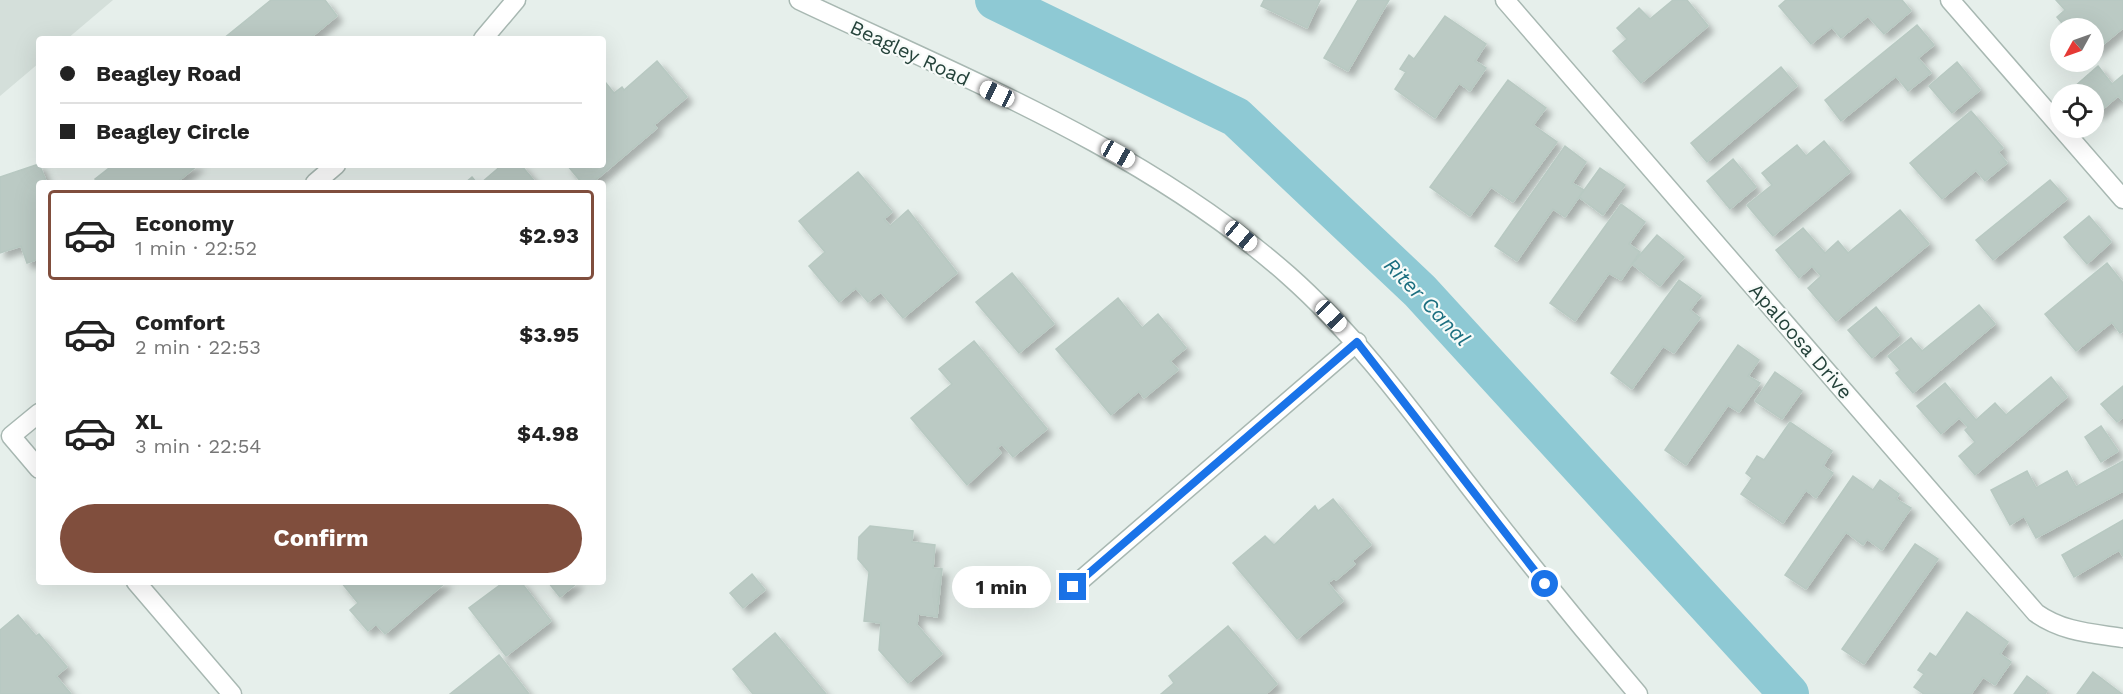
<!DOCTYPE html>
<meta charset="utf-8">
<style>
body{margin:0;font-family:"Work Sans",sans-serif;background:#f2f2f2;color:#222;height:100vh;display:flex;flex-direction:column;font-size:22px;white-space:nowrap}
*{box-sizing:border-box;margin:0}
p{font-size:20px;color:#767676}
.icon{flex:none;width:33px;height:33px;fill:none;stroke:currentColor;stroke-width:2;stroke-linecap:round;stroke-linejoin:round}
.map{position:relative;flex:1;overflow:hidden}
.drawer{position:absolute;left:36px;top:180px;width:570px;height:405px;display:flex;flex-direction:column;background:#fff;border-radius:6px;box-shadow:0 6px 24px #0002}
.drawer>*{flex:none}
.hud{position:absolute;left:36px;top:36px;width:570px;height:132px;border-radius:6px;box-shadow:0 6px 24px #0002;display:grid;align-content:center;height:132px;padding:0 24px;background:#fff}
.needle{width:39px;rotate:230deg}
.fabs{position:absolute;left:2050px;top:18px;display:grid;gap:12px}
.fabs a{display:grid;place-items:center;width:54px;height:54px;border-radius:50%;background:#fff;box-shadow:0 6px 24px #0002;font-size:30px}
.end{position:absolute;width:27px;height:27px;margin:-14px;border:8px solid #1a73e8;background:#fff;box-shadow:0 0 0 3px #fff}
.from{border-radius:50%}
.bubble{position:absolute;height:42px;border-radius:21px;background:#fff;box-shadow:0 6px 24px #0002;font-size:20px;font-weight:700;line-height:42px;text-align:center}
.car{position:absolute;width:18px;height:36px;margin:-18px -9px;border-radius:8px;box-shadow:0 0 4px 2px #0007;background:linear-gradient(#fff 24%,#345 0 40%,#fff 0 76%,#345 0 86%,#fff 0)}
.hud b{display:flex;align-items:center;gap:21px;height:57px;font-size:22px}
.hud b+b{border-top:2px solid #e0e0e0}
.hud i{width:15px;height:15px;background:#222}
ul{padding:10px 0 0;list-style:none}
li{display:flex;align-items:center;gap:18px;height:90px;margin:0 12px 9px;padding:0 12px;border:3px solid transparent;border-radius:6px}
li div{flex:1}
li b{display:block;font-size:22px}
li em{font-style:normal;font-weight:700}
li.active{border-color:#804e3d}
li>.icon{width:54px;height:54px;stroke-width:1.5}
.button{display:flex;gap:12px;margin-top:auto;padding:12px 24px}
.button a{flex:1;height:69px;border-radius:36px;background:#804e3d;color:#fff;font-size:24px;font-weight:700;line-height:69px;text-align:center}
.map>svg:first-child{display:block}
.built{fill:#d4dfda}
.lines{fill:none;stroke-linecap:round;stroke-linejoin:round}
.canal{stroke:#8ec9d4;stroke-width:40}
.building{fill:#bbcac4;stroke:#b8c9c2;stroke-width:1.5;filter:url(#shadow)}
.minor-casing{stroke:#a8b8b2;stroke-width:21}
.tertiary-casing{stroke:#a8b8b2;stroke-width:21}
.minor{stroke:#fff;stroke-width:18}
.tertiary{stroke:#fff;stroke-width:18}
.route{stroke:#1a73e8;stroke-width:8}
.labels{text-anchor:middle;stroke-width:4.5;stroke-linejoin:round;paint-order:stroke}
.street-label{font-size:20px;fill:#24423a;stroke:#f7fbf9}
.water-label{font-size:21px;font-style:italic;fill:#1c6f80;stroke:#f7fbf9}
</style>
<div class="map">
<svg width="2123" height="694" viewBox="0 0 2123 694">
<defs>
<filter id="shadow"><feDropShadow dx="5.5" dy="5.5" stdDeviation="3" flood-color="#0004"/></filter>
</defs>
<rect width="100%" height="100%" fill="#e6efeb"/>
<path class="built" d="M0 0H113L67 39H39V63L0 96Z"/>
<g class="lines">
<path class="canal" d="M995 0 1236 117 1420 291 1789 694"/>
</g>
<path class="building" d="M271 0H325L337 16 309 39H223Z
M1264 0H1320L1307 28 1261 6Z
M1358 0H1389L1348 71 1324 58Z
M1673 0H1687L1708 26 1641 83 1613 51 1627 39 1617 28 1639 8 1650 19Z
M1786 0H1902L1911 11 1884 34 1868 16 1841 38 1832 27 1811 44 1779 6Z
M2056 0H2123V28L2094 52V28H2066L2057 17 2065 10Z
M1445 16 1486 44 1475 61 1486 68 1470 91 1459 83 1435 118 1395 89 1406 72 1400 69 1409 55 1414 59Z
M1917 25 1934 45 1918 58 1931 73 1908 91 1896 76 1841 121 1825 100Z
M657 61 687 97 654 125 657 128 592 183H582L567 165H603V86L606 83 614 93 622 87 624 90Z
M1957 62 1980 90 1952 113 1929 86Z
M2098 66 2112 84 2123 75V101L2118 96 2097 114 2094 111V94H2080L2074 87Z
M1781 67 1797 86 1707 162 1691 143Z
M1508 80 1546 108 1533 125 1557 142 1513 202 1491 187 1470 216 1430 187Z
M1971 111 2003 148 1998 152 2007 163 1985 181 1976 170 1942 199 1910 163Z
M1824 141 1850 172 1773 236 1747 205 1772 185 1762 173 1797 145 1806 156Z
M1565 146 1586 162 1572 183 1584 190 1565 217 1553 209 1517 261 1495 246Z
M1733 159 1756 187 1730 209 1707 181Z
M39 164 47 183H39V259L27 263 21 246 0 253V177Z
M107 165H198L176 183H99L95 179 109 168Z
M502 165H521L536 183H481Z
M1600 168 1625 185 1603 215 1579 197Z
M858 172 892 212 884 219 890 226 908 210 957 273 903 318 881 292 868 302 856 288 839 302 809 266 825 252 799 221Z
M472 177 477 183H465Z
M2050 180 2067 199 1993 260 1976 240Z
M1621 204 1645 222 1629 244 1640 252 1621 280 1609 273 1575 321 1550 303Z
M1900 210 1929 244 1836 321 1808 288 1821 276 1812 266 1799 278 1776 250 1803 228 1825 253 1838 241 1848 253Z
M2089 216 2111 242 2087 264 2064 237Z
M1657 235 1684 257 1660 286 1632 264Z
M2107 263 2123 283V331L2120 333 2112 322 2076 351 2045 314Z
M1012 273 1054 324 1019 353 976 302Z
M1679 280 1701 296 1690 310 1700 318 1674 353 1663 346 1632 389 1611 373Z
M1118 298 1142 328 1158 314 1186 348 1170 361 1178 370 1144 398 1139 391 1111 415 1056 349Z
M1979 305 1995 324 1913 393 1896 373 1900 370 1888 356 1911 338 1922 351Z
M1876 307 1899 335 1872 358 1848 330Z
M974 341 1047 429 1013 457 1002 444 997 448 1001 453 967 485 911 418 952 384 939 369Z
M1738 345 1759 360 1748 376 1760 383 1739 412 1728 405 1686 465 1665 450Z
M1775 372 1802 391 1782 419 1755 401Z
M2051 377 2067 397 1975 475 1959 456 1975 442 1965 430 1968 427 1959 418 1941 434 1917 406 1945 383 1976 420 1995 403 2006 415Z
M2123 386V417L2117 422 2101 404Z
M1790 422 1832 451 1823 466 1833 473 1816 498 1806 490 1783 523 1741 494 1752 478 1746 473 1757 456 1764 460Z
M2101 426 2118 451 2101 462 2085 437Z
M2123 461V491L2036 538 2024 516 2010 525 1991 490 2027 471 2036 488 2067 471 2076 487Z
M1853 476 1873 490 1880 480 1899 494 1896 499 1911 508 1882 550 1867 539 1863 545 1846 532 1806 589 1785 575Z
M1333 499 1371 545 1352 561 1355 564 1336 580 1334 578 1328 583 1343 601 1297 639 1233 563 1265 536 1274 545 1315 506 1318 511Z
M2123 520V556L2119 550 2074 577 2062 555Z
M870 526 913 531 912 542 935 545 933 568 942 569 937 617 918 614 917 625 942 654 908 683 879 650 881 623 864 621 869 572 858 559 859 537Z
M1915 544 1938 559 1864 664 1842 649Z
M752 574 765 590 743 608 730 593Z
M341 582H446L385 634 376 624 368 631 350 610 358 603Z
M504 582H521L551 621 506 656 469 608Z
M548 582H577V583L560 597Z
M1967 612 2008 642 2000 654 2011 662 1995 685 1983 677 1971 694H1924L1914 687 1924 674 1918 670 1930 653 1936 657Z
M18 615 36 636 39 634 67 667 56 676 71 694H0V630Z
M1228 626 1277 684 1266 694H1161L1174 683 1169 676Z
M775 633 826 694H753L733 669Z
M499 655 529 694H450Z
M2093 672 2122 694H2077Z
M2027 676 2047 691 2045 694H2014Z"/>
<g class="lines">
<g class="minor-casing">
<path id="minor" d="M1505 0 2036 613C2063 632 2091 633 2123 638
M1950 0 2123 199
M483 39 516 0
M315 183 336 165
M39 413 11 436 39 469
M136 582 232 694
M1073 587 1357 342"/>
</g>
<g class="tertiary-casing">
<path id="tertiary" d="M799 0C968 80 1146 150 1288 275 1358 337 1412 412 1469 486 1524 557 1580 626 1638 694"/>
</g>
<use href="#minor" class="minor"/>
<use href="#tertiary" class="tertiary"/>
</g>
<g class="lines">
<path class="route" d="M1073 587 1357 342 1545 584"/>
</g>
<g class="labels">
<g class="street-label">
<text transform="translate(910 53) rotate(25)" y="7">Beagley Road</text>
<text transform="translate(1801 341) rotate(49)" y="7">Apaloosa Drive</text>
</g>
<g class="water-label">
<text transform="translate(1427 302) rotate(46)" y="7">Riter Canal</text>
</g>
</g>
</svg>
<div class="fabs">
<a><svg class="needle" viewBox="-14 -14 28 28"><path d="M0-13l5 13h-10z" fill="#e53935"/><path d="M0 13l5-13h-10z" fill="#767676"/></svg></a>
<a><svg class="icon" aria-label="locate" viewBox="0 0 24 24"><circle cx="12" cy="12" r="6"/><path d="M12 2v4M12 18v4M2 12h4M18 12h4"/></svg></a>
</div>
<i class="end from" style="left:1545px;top:584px"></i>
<i class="end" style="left:1073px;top:587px"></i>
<div class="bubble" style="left:952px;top:566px;width:99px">1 min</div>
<i class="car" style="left:997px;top:94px;rotate:295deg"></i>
<i class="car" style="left:1118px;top:154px;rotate:119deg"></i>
<i class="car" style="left:1241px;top:236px;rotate:130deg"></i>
<i class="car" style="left:1331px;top:316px;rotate:136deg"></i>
<div class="hud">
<b><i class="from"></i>Beagley Road</b>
<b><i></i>Beagley Circle</b>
</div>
<section class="drawer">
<ul>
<li class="active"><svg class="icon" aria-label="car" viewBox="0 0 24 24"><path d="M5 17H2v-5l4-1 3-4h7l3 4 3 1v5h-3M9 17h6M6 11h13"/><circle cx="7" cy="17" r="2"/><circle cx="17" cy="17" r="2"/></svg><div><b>Economy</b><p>1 min · 22:52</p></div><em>$2.93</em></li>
<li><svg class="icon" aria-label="car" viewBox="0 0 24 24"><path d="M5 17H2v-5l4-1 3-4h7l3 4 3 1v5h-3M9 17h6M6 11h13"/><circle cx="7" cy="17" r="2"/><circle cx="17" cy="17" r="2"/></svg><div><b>Comfort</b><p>2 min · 22:53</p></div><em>$3.95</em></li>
<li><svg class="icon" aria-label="car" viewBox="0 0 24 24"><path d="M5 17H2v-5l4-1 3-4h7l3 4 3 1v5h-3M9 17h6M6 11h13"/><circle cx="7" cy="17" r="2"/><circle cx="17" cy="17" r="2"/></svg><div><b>XL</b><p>3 min · 22:54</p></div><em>$4.98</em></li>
</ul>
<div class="button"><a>Confirm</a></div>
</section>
</div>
